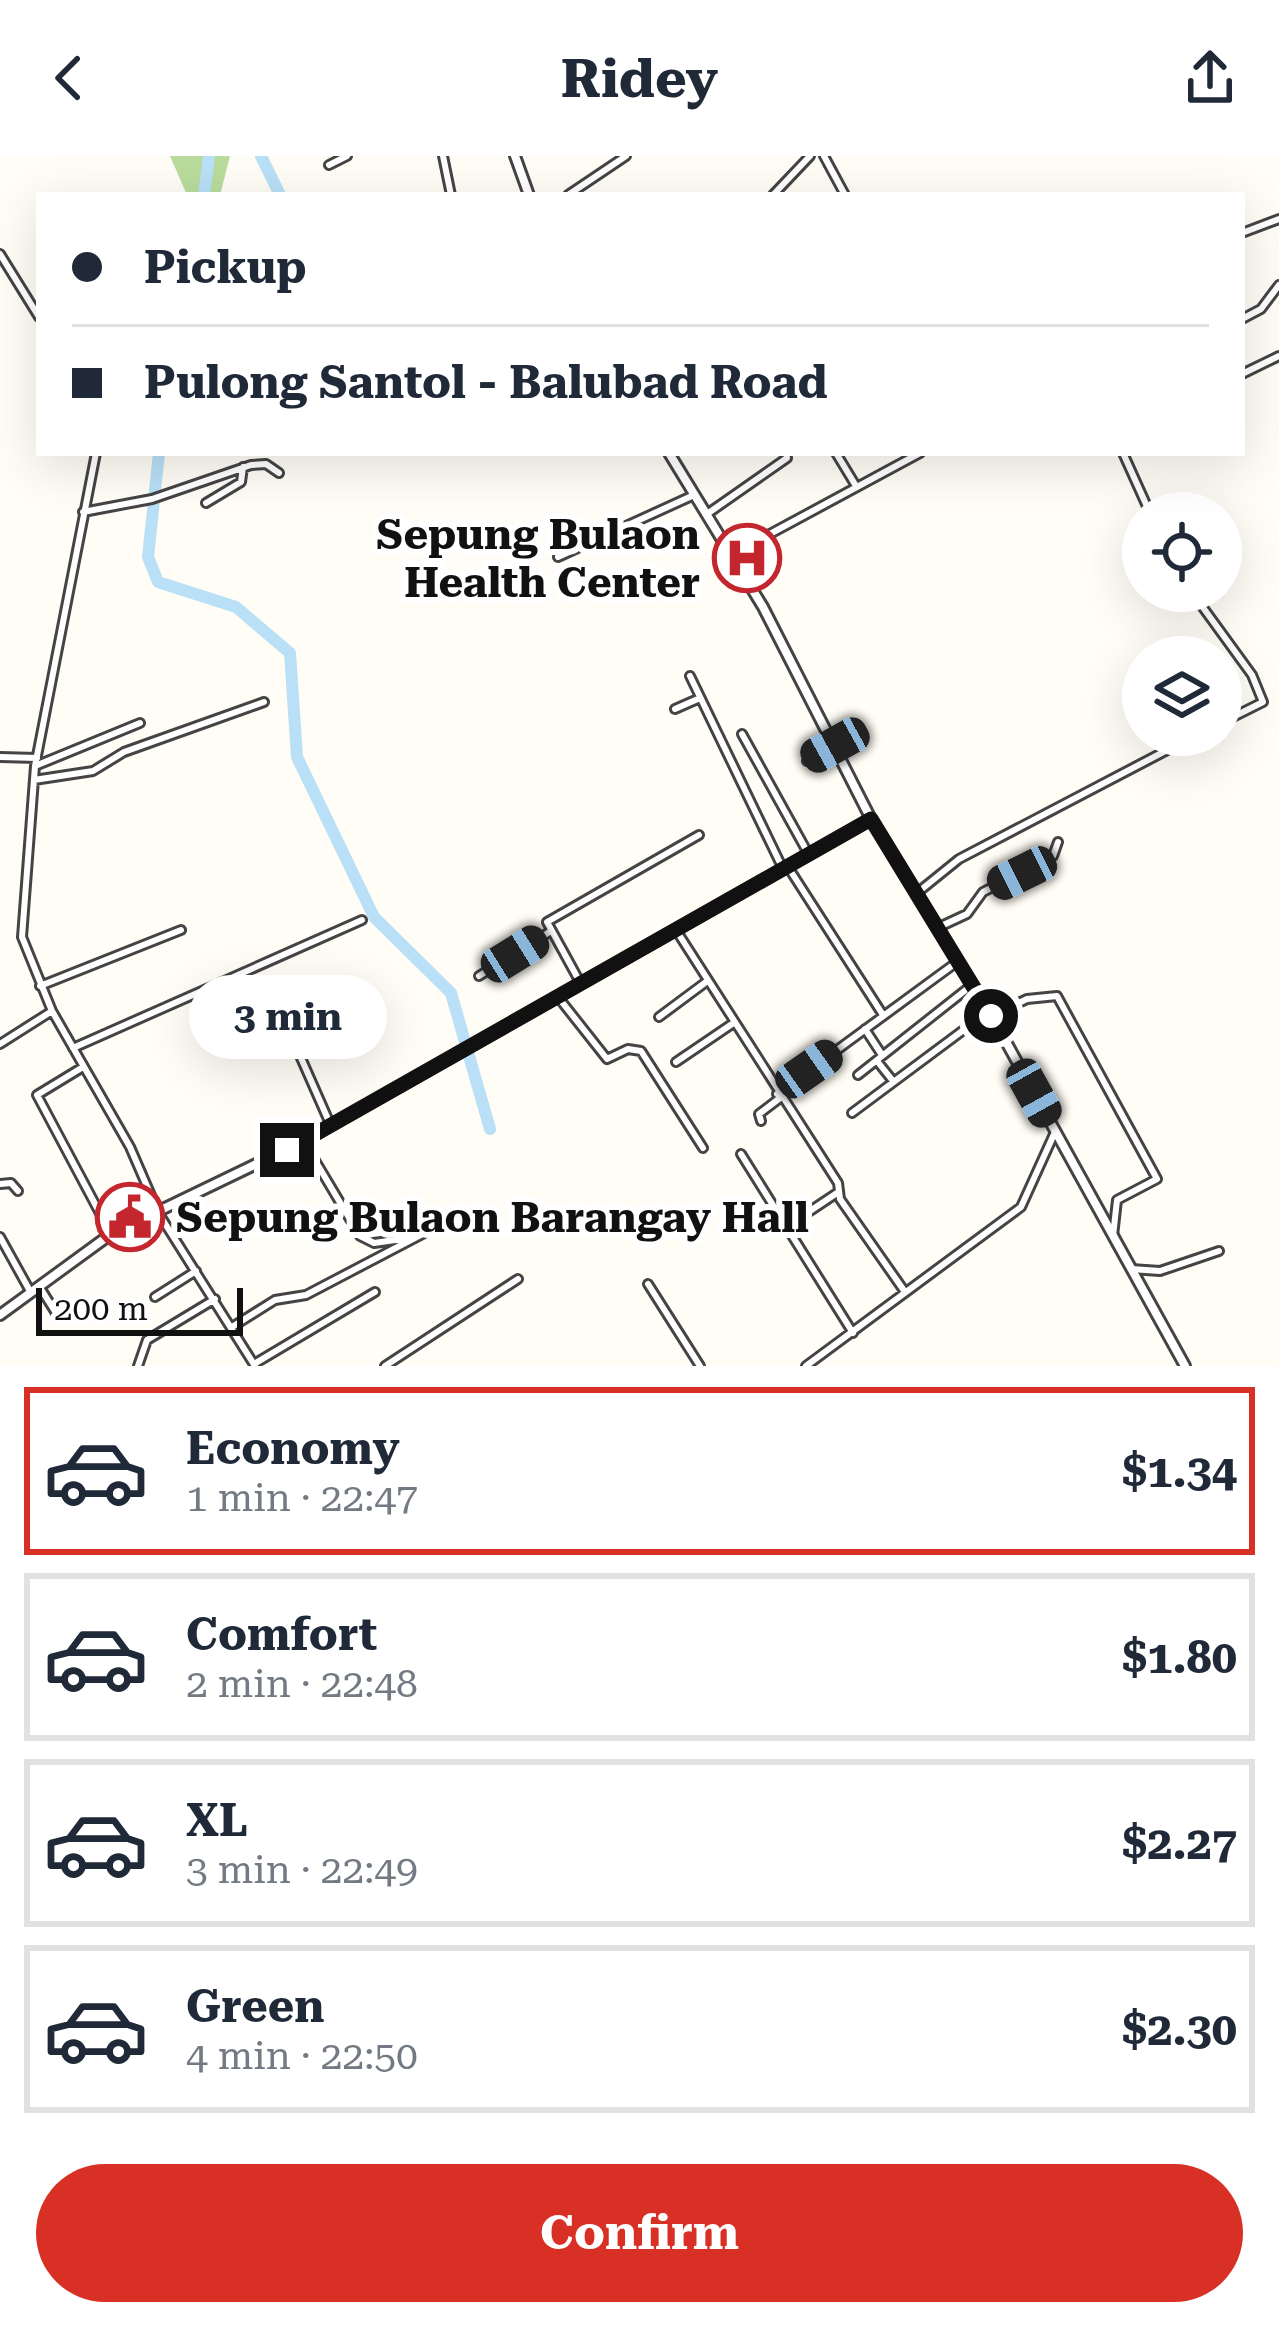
<!DOCTYPE html>
<meta charset="utf-8">
<style>
body{margin:0;font-family:"Roboto Serif",serif;background:#f2f2f3;color:#1f2937;height:100vh;display:flex;flex-direction:column;font-size:45px;white-space:nowrap}
*{box-sizing:border-box;margin:0}
p{font-size:39px;color:#747a83}
.icon{flex:none;width:66px;height:66px;fill:none;stroke:currentColor;stroke-width:2;stroke-linecap:round;stroke-linejoin:round}
.map{position:relative;height:1210px;overflow:hidden}
.details{display:flex;flex-direction:column;background:#fff;flex:1}
.details>*{flex:none}
.guide{position:absolute;left:36px;top:36px;width:1209px;height:264px;border-radius:0px;box-shadow:0 12px 48px #0002;display:grid;align-content:center;height:264px;padding:0 36px;background:#fff}
.fabs{position:absolute;left:1122px;top:336px;display:grid;gap:24px}
.fabs a{display:grid;place-items:center;width:120px;height:120px;border-radius:50%;background:#fff;box-shadow:0 12px 48px #0002;font-size:60px}
.scale{position:absolute;left:36px;bottom:30px;width:207px;box-sizing:border-box;padding-left:12px;border:6px solid #111;border-top:0;font-size:33px;line-height:42px;white-space:nowrap;color:#111;-webkit-text-stroke:9px #fff;paint-order:stroke}
.end{position:absolute;width:54px;height:54px;margin:-27px;border:15px solid #111;background:#fff;box-shadow:0 0 0 6px #fff}
.from{border-radius:50%}
.bubble{position:absolute;height:84px;border-radius:42px;background:#fff;box-shadow:0 12px 48px #0002;font-size:39px;font-weight:700;line-height:84px;text-align:center}
.car{position:absolute;width:36px;height:72px;margin:-36px -18px;border-radius:15px;box-shadow:0 0 9px 3px #0007;background:linear-gradient(#222 24%,#8ab4d8 0 40%,#222 0 76%,#8ab4d8 0 86%,#222 0)}
.guide b{display:flex;align-items:center;gap:42px;height:114px;font-size:45px}
.guide b+b{border-top:3px solid #e0e1e3}
.guide i{width:30px;height:30px;background:#1f2937}
ul{padding:21px 0 0;list-style:none}
li{display:flex;align-items:center;gap:36px;height:168px;margin:0 24px 18px;padding:0 12px;border:6px solid #e0e1e3;border-radius:0px}
li div{flex:1}
li b{display:block;font-size:45px}
li em{font-style:normal;font-weight:700}
li.selected{border-color:#d93025}
li>.icon{width:108px;height:108px;stroke-width:1.5}
.primary-button{display:flex;gap:24px;margin-top:auto;padding:24px 36px}
.primary-button a{flex:1;height:138px;border-radius:72px;background:#d93025;color:#fff;font-size:48px;font-weight:700;line-height:138px;text-align:center}
header{display:flex;justify-content:space-between;align-items:center;height:156px;padding:0 36px;background:#fff;font-size:54px;font-weight:700}
.map>svg:first-child{display:block}
.forest{fill:#b9dc9c}
.lines{fill:none;stroke-linecap:round;stroke-linejoin:round}
.river{stroke:#b9e0f7;stroke-width:12}
.minor-casing{stroke:#444;stroke-width:12}
.tertiary-casing{stroke:#444;stroke-width:14}
.minor{stroke:#fff;stroke-width:6}
.tertiary{stroke:#fff;stroke-width:8}
.route{stroke:#111;stroke-width:15}
.labels{text-anchor:middle;stroke-width:12;stroke-linejoin:round;paint-order:stroke}
.poi-label{font-size:42px;font-weight:bold;fill:#111;stroke:#fff;text-anchor:end}
</style>
<header><svg class="icon" aria-label="back" viewBox="0 0 24 24"><path d="M15 5l-7 7 7 7"/></svg>Ridey<svg class="icon" aria-label="share" viewBox="0 0 24 24"><path d="M12 15V3M7 8l5-5 5 5M5 13v7h14v-7"/></svg></header>
<div class="map">
<svg width="1279" height="1210" viewBox="0 0 1279 1210">
<rect width="100%" height="100%" fill="#fffdf5"/>
<path class="forest" d="M170 0H230L220 39H187Z"/>
<g class="lines">
<path class="river" d="M261 0 280 39
M204 39 209 0
M159 297 148 401 158 426 236 451 290 497 297 601 374 761 451 837 490 973"/>
<g class="minor-casing">
<path id="minor" d="M443 0 451 39
M824 0 845 39
M329 9 347 0
M568 39 626 0
M773 39 810 0
M1242 77 1279 63
M0 98 39 161
M1242 163 1261 153 1279 129
M1242 218 1279 200
M96 297 35 610 22 781 52 855 130 991 159 1058 255 1210
M836 297 856 330
M1123 297 1150 357
M206 347 241 326 243 311
M83 356 152 343 251 309 266 308 279 317
M707 358 787 302 786 297
M731 399 920 297
M558 401 694 339
M1191 435 1252 519 1263 546 1221 567
M690 520 783 713
M675 553 700 542
M742 578 809 699
M0 601 37 602
M807 605 835 589
M35 610 140 567
M34 624 93 615 124 596 264 546
M788 711 883 859
M917 737 959 703 1196 579
M937 772 967 758 983 736 1053 700 1058 686
M676 774 838 1027 840 1043 905 1136
M479 820 551 775
M581 828 547 766 699 679
M40 830 181 774
M558 841 607 903 628 893 641 895 703 992
M279 852 331 970
M991 860 1027 843 1057 840 1157 1023 1117 1044 1113 1080
M659 861 706 826
M865 873 882 899
M0 888 52 855
M73 892 362 764
M877 905 893 925
M676 906 732 868
M83 911 37 939 111 1078
M858 919 972 829
M777 938 957 806
M852 957 989 855
M761 965 759 958 780 942
M304 986 360 1080 374 1087 409 1082
M741 998 853 1177
M0 1028 11 1027 18 1035
M804 1059 837 1037
M0 1081 30 1135
M1131 1113 1160 1115 1219 1095
M648 1128 700 1210
M39 1130 56 1157
M155 1141 196 1115
M232 1171 275 1144 306 1139 432 1073
M254 1208 375 1136
M138 1210 147 1184 215 1143
M385 1210 518 1123
M806 1210 1021 1051 1055 976"/>
</g>
<g class="tertiary-casing">
<path id="tertiary" d="M515 0 529 39
M669 297 763 451 871 663 989 855 1185 1210
M0 1159 111 1078 304 985 871 663"/>
</g>
<use href="#minor" class="minor"/>
<use href="#tertiary" class="tertiary"/>
</g>
<g class="lines">
<path class="route" d="M287 994 871 663 991 860"/>
</g>
<defs>
<g id="hospital-ring" transform="scale(3.45)"><circle r="9.5" fill="#fff" stroke="#c4262e" stroke-width="1.5"/><path d="M-5-5h3v3.5h4V-5h3V5h-3V1.5h-4V5h-3Z" fill="#c4262e"/></g>
<g id="civic-ring" transform="scale(3.45)"><circle r="9.5" fill="#fff" stroke="#c4262e" stroke-width="1.5"/><path d="M-.6-6.5H3V-4.5H.6V-3L4-1V1h2V6H-6V1h2V-1L-.6-3ZM-1.2 2.5V6h2.4V2.5Z" fill="#c4262e"/></g>
</defs>
<g fill-rule="evenodd">
<use href="#hospital-ring" x="747" y="402"/>
<use href="#civic-ring" x="130" y="1061"/>
</g>
<g class="labels">
<g class="poi-label">
<text x="700" y="393">Sepung Bulaon<tspan x="700" dy="48">Health Center</tspan></text>
<text x="176" y="1076" text-anchor="start">Sepung Bulaon Barangay Hall</text>
</g>
</g>
</svg>
<div class="fabs">
<a><svg class="icon" aria-label="locate" viewBox="0 0 24 24"><circle cx="12" cy="12" r="6"/><path d="M12 2v4M12 18v4M2 12h4M18 12h4"/></svg></a>
<a><svg class="icon" aria-label="layers" viewBox="0 0 24 24"><path d="M12 4l9 5-9 5-9-5zM3 14l9 5 9-5"/></svg></a>
</div>
<div class="scale">200 m</div>
<i class="end from" style="left:991px;top:860px"></i>
<i class="end" style="left:287px;top:994px"></i>
<div class="bubble" style="left:189px;top:819px;width:198px">3 min</div>
<i class="car" style="left:835px;top:589px;rotate:241deg"></i>
<i class="car" style="left:1022px;top:717px;rotate:244deg"></i>
<i class="car" style="left:515px;top:798px;rotate:58deg"></i>
<i class="car" style="left:809px;top:913px;rotate:55deg"></i>
<i class="car" style="left:1034px;top:937px;rotate:151deg"></i>
<div class="guide">
<b><i class="from"></i>Pickup</b>
<b><i></i>Pulong Santol - Balubad Road</b>
</div>
</div>
<section class="details">
<ul>
<li class="selected"><svg class="icon" aria-label="car" viewBox="0 0 24 24"><path d="M5 17H2v-5l4-1 3-4h7l3 4 3 1v5h-3M9 17h6M6 11h13"/><circle cx="7" cy="17" r="2"/><circle cx="17" cy="17" r="2"/></svg><div><b>Economy</b><p>1 min · 22:47</p></div><em>$1.34</em></li>
<li><svg class="icon" aria-label="car" viewBox="0 0 24 24"><path d="M5 17H2v-5l4-1 3-4h7l3 4 3 1v5h-3M9 17h6M6 11h13"/><circle cx="7" cy="17" r="2"/><circle cx="17" cy="17" r="2"/></svg><div><b>Comfort</b><p>2 min · 22:48</p></div><em>$1.80</em></li>
<li><svg class="icon" aria-label="car" viewBox="0 0 24 24"><path d="M5 17H2v-5l4-1 3-4h7l3 4 3 1v5h-3M9 17h6M6 11h13"/><circle cx="7" cy="17" r="2"/><circle cx="17" cy="17" r="2"/></svg><div><b>XL</b><p>3 min · 22:49</p></div><em>$2.27</em></li>
<li><svg class="icon" aria-label="car" viewBox="0 0 24 24"><path d="M5 17H2v-5l4-1 3-4h7l3 4 3 1v5h-3M9 17h6M6 11h13"/><circle cx="7" cy="17" r="2"/><circle cx="17" cy="17" r="2"/></svg><div><b>Green</b><p>4 min · 22:50</p></div><em>$2.30</em></li>
</ul>
<div class="primary-button"><a>Confirm</a></div>
</section>
